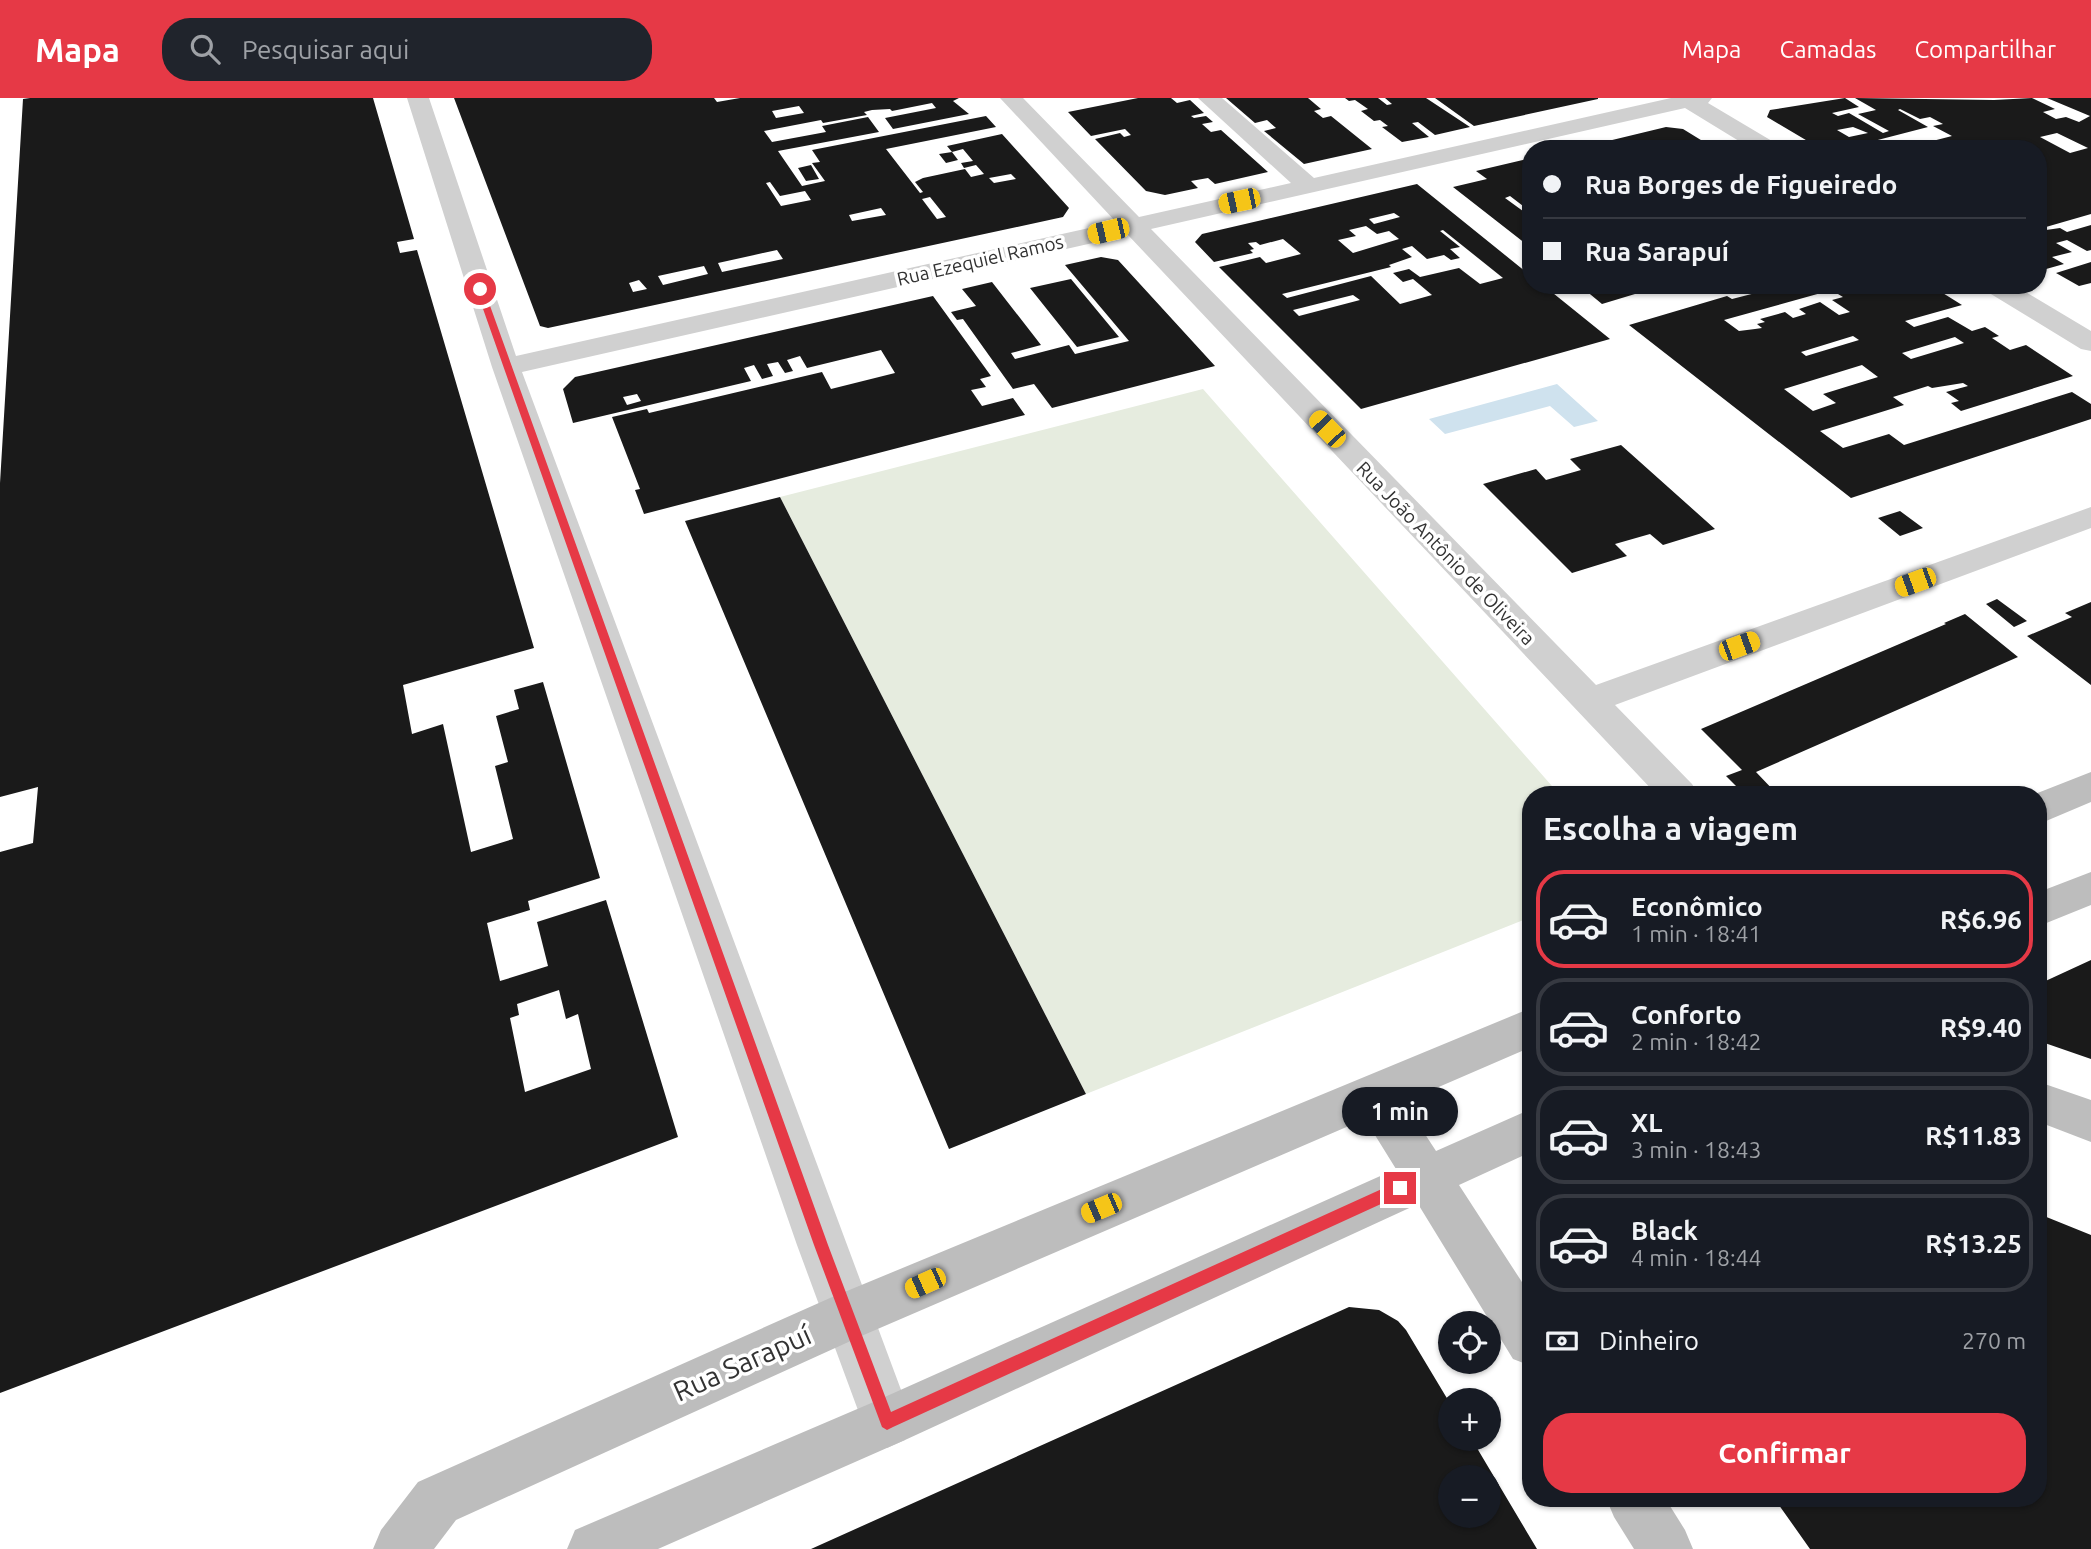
<!DOCTYPE html>
<html lang="pt">
<meta charset="utf-8">
<style>
body{margin:0;font-family:Ubuntu,sans-serif;background:#20242c;color:#f1f3f6;height:100vh;display:flex;flex-direction:column;font-size:26px;white-space:nowrap}
*{box-sizing:border-box;margin:0}
p{font-size:23px;color:#9ea1a6}
.icon{flex:none;width:38px;height:38px;fill:none;stroke:currentColor;stroke-width:2;stroke-linecap:round;stroke-linejoin:round}
.map{position:relative;flex:1;overflow:hidden}
.details{position:absolute;left:1522px;top:688px;width:525px;height:721px;display:flex;flex-direction:column;background:#171b24;border-radius:28px;box-shadow:0 2px 5px #0004}
.details>*{flex:none}
.top-card{position:absolute;left:1522px;top:42px;width:525px;height:154px;border-radius:28px;box-shadow:0 2px 5px #0004;display:grid;align-content:center;height:154px;padding:0 21px;background:#171b24}
.controls{position:absolute;left:1438px;top:1213px;display:grid;gap:14px}
.controls a{display:grid;place-items:center;width:63px;height:63px;border-radius:50%;background:#171b24;box-shadow:0 2px 5px #0004;font-size:35px}
.end{position:absolute;width:32px;height:32px;margin:-16px;border:9px solid #e63946;background:#fff;box-shadow:0 0 0 4px #fff}
.from{border-radius:50%}
.bubble{position:absolute;height:49px;border-radius:24px;background:#171b24;box-shadow:0 2px 5px #0004;font-size:23px;font-weight:700;line-height:49px;text-align:center}
.car{position:absolute;width:21px;height:42px;margin:-21px -10px;border-radius:9px;box-shadow:0 0 5px 2px #0007;background:linear-gradient(#f5c518 24%,#345 0 40%,#f5c518 0 76%,#345 0 86%,#f5c518 0)}
.top-card b{display:flex;align-items:center;gap:24px;height:66px;font-size:26px}
.top-card b+b{border-top:2px solid #363941}
.top-card i{width:18px;height:18px;background:#f1f3f6}
ul{padding:0;list-style:none}
li{display:flex;align-items:center;gap:21px;height:98px;margin:0 14px 10px;padding:0 7px;border:4px solid #363941;border-radius:28px}
li div{flex:1}
li b{display:block;font-size:26px}
li em{font-style:normal;font-weight:700}
li.current{border-color:#e63946}
li>.icon{width:63px;height:63px;stroke-width:1.5}
h2{padding:0 21px;font-size:32px;line-height:84px}
.pay{display:flex;align-items:center;gap:18px;height:77px;padding:0 21px;font-size:26px}
.pay p{margin-inline-start:auto}
.action{display:flex;gap:14px;margin-top:auto;padding:14px 21px}
.action a{flex:1;height:80px;border-radius:28px;background:#e63946;color:#fff;font-size:28px;font-weight:700;line-height:80px;text-align:center}
header{display:flex;align-items:center;gap:42px;box-sizing:border-box;height:98px;padding:0 35px;background:#e63946;color:#fff}
header strong{font-size:33px}
nav{display:flex;gap:38px;margin-inline-start:auto;font-size:24px}
.search{width:490px;height:63px;background:#20242c;display:flex;align-items:center;gap:18px;box-sizing:border-box;padding:0 24px;border-radius:28px;color:#9ea1a6;font-size:26px}
.map>svg:first-child{display:block}
.green{fill:#e6ecdf}
.water{fill:#cfe2ee}
.building{fill:#1a1a1a;fill-rule:evenodd}
.lines{fill:none;stroke-linecap:round;stroke-linejoin:round}
.street{fill:#d0d0d0;fill-rule:evenodd}
.secondary{fill:#bdbdbd;fill-rule:evenodd}
.route{fill:#e63946}
.labels{text-anchor:middle;stroke-width:7;stroke-linejoin:round;paint-order:stroke}
.far-street-label{font-size:19px;fill:#333;stroke:#fff}
.near-street-label{font-size:28px;fill:#333;stroke:#fff}
</style>
<header>
<strong>Mapa</strong>
<div class="search"><svg class="icon" aria-label="search" viewBox="0 0 24 24"><circle cx="10" cy="10" r="6"/><path d="M15 15l6 6"/></svg>Pesquisar aqui</div>
<nav><a>Mapa</a><a>Camadas</a><a>Compartilhar</a></nav>
</header>
<div class="map">
<svg width="2091" height="1451" viewBox="0 0 2091 1451">
<rect width="100%" height="100%" fill="#fff"/>
<path class="green" d="M1203 291 1559 696H1531V819L1086 996 780 399Z"/>
<path class="water" d="M1557 286 1598 323 1574 329 1550 308 1445 336 1429 321Z"/>
<path class="building" d="M30 0H373L414 141 397 144 400 155 417 152 534 550 403 587 412 636 443 626 471 754 513 741 495 668 508 664 496 618 519 611 514 592 543 584 600 780 528 803 530 812 487 825 500 883 548 868 537 824 606 802 678 1039 0 1295V754L33 745 38 689 0 699V385L23 1ZM559 892 566 921 578 916 591 971 525 994 510 920 519 917 517 906Z
M454 0H714L717 4 740 0H959L953 3 969 16 893 31 885 20 936 10 932 5 892 13 890 11 872 12 864 14 867 17 823 25 821 22 764 33 772 44 826 34 822 28 868 19 879 34 778 53 802 88 825 83 812 65 820 64 812 52 986 18 996 29 886 51 920 95 923 94 915 84 923 80 965 71 971 79 984 76 976 67 964 70 961 65 973 63 963 51 952 54 947 48 1002 36 1069 110 1063 119 548 230 540 228ZM799 8 804 15 776 20 772 13ZM1011 76 1016 81 994 85 989 80ZM770 84 780 98 805 93 811 102 781 108 766 85ZM930 99 946 119 937 121 922 101ZM881 110 886 117 852 123 849 117ZM777 152 783 161 722 174 718 165ZM704 168 708 176 663 187 658 178ZM639 182 647 191 633 194 629 185Z
M1138 0H1171L1177 5 1190 2 1204 15 1191 18 1194 20 1206 18 1213 24 1202 26 1211 34 1221 32 1268 74 1215 86 1208 80 1191 83 1198 90 1165 97 1146 93 1095 41 1120 35 1124 39 1131 37 1125 31 1091 38 1068 14Z
M1226 0H1308L1321 11 1314 13 1323 20 1331 18 1372 51 1304 66 1264 33 1276 30 1267 22 1255 25Z
M1345 0H1378L1387 7 1392 6 1385 0H1426L1470 29 1435 37 1418 24 1412 25 1429 39 1402 44 1382 29 1388 28 1380 22 1374 23 1361 13 1368 11 1355 2 1349 3Z
M1435 0H1598V1L1474 28Z
M1845 0 1859 9 1832 15 1838 18 1849 15 1883 35 1889 33 1858 16 1876 12 1855 0 1994 2 2032 0 2055 11 2043 14 2056 21 2066 19 2079 24 2090 18 2047 0H2091V116L2039 131V51H1899L1903 49 1897 45 1908 42 1917 47 1952 38 1933 28 1943 26 1930 19 1920 21 1900 11 1898 12 1928 29 1870 44 1877 47 1885 45 1895 51H1857L1852 48 1821 51 1767 19 1770 12ZM1853 29 1868 35 1849 39 1837 32ZM2057 35 2088 50 2070 55 2040 39Z
M1666 29 1683 31 1709 47 1693 51H1575Z
M952 54 958 62 946 65 939 56Z
M1531 60V114L1510 98 1505 100 1531 119 1524 123 1531 128V150L1453 89 1487 81 1476 73Z
M811 67 819 81 806 83 798 70Z
M1417 86 1531 178V187H1543L1610 241 1361 311 1219 169 1260 159 1266 165 1301 156 1283 141 1260 147 1256 144 1248 145 1254 151 1250 152 1253 155 1214 164 1195 144 1202 136ZM1394 115 1400 119 1374 126 1369 121ZM1366 128 1377 136 1389 133 1399 141 1353 155 1338 142 1356 138 1349 132ZM1443 132 1503 180 1480 186 1459 170 1420 179 1409 171 1393 175 1403 184 1413 181 1432 197 1400 206 1371 178 1287 200 1282 196 1391 169 1389 167 1412 159 1402 151 1412 148 1427 161 1444 157 1451 162 1460 160 1450 151 1460 149 1440 133ZM1353 197 1360 202 1299 218 1293 212Z
M2091 127V152L2087 153 2067 142 2056 145 2072 154 2052 159 2064 166 2039 173V133L2060 130 2067 134Z
M1101 159 1118 162 1215 268 1052 310 1034 286 1013 291 963 221 957 222 951 214 976 208 962 191 992 184 1041 247 1011 255 1015 261 1069 247 1075 256 1129 243 1065 167Z
M2091 164V185L2079 188 2056 175Z
M1071 181 1119 239 1077 249 1030 190Z
M1579 187H1623L1635 196 1602 206Z
M1787 187 1846 188 1724 222 1739 233 1755 231 1762 230 1757 226 1765 224 1760 221 1785 214 1793 220 1806 216 1799 211 1820 204 1839 217 1850 214 1832 202 1843 199 1838 196 1869 187H1930L1962 207 1905 223 1914 229 1948 219 1972 233 1985 229 1999 238 1992 240 2010 252 2026 247 2073 278 1961 313 1951 305 1959 303 1946 294 1968 288 1963 285 1932 290 1928 288 1893 299 1904 307 1820 333 1843 350 1889 336 1904 347 2072 294 2091 306V321L1851 400 1629 227 1727 198 1732 201ZM1853 238 1859 242 1806 258 1801 254ZM1955 239 1964 245 1911 261 1902 255ZM1862 267 1878 279 1823 296 1836 305 1813 313 1784 291Z
M933 198 991 278 980 281 986 289 971 292 982 308 1013 300 1025 317 644 416 635 392 640 391 612 319 647 311 649 315 822 274 831 291 895 275 881 252 807 270 800 258 787 262 793 273 785 275 778 264 767 266 773 278 762 281 754 267 744 270 751 283 573 325 563 291 575 279ZM637 296 641 303 627 307 623 299Z
M1621 347 1715 431 1663 447 1650 436 1615 446 1627 458 1572 475 1483 386 1536 371 1546 382 1581 372 1570 361Z
M780 399 1086 996 949 1051 685 423Z
M1900 413 1923 430 1900 438 1878 420Z
M1997 501 2027 523 2014 529 1986 506Z
M2091 504V587L2027 538 2072 519 2065 515Z
M1965 516 2018 559 1756 674 1777 696H1744L1726 678 1742 672 1701 631 1946 526 1944 525Z
M2091 862V961L2039 943V886Z
M2039 1116 2091 1137V1451H1810L1774 1400H2039Z
M1349 1209 1379 1212 1398 1223 1406 1232 1451 1307V1340H1471L1537 1451H811ZM1451 1379H1489V1418H1451Z"/>
<g class="lines">
<path class="street" d="M407 0H429L516 258 1116 124 1000 0H1023L1139 119 1291 85 1198 0H1222L1314 80 1671 0H1712L1708 5 1777 46 1780 51H1752L1685 10 1151 131 1596 587 2091 409V430L1615 607 1692 686 1698 696H1656L1128 137 522 274 913 1324 905 1342 887 1350 869 1342 797 1147 492 269Z
M1982 187H2014L2091 233V253L2081 251 1986 193Z"/>
<path class="secondary" d="M2091 674V704L2039 726V696H2035Z
M2091 774V807L2039 828V794Z
M1531 910V949L1404 1004 1436 1053 1531 1011V1054L1459 1087 1531 1198V1268L1513 1261 1418 1106 905 1342 658 1451H567L575 1432 869 1306 1396 1071 1365 1021 866 1236 456 1422 434 1451H373L381 1432 418 1384 830 1200Z
M2039 984 2091 1002V1044L2039 1024Z
M1606 1400H1665L1685 1432 1693 1451H1634L1614 1419Z"/>
</g>
<path class="route" d="M480 189 484 191 828 1147 891 1314 1395 1085H1405V1095L893 1329 887 1332 882 1329 814 1147 476 191Z"/>
<g class="labels">
<g class="far-street-label">
<text transform="translate(980 162) rotate(-13)" y="7">Rua Ezequiel Ramos</text>
<text transform="translate(1446 455) rotate(46)" y="7">Rua João Antônio de Oliveira</text>
</g>
<g class="near-street-label">
<text transform="translate(742 1265) rotate(-24)" y="10">Rua Sarapuí</text>
</g>
</g>
</svg>
<div class="controls">
<a><svg class="icon" aria-label="locate" viewBox="0 0 24 24"><circle cx="12" cy="12" r="6"/><path d="M12 2v4M12 18v4M2 12h4M18 12h4"/></svg></a>
<a>+</a>
<a>−</a>
</div>
<i class="end from" style="left:480px;top:191px"></i>
<i class="end" style="left:1400px;top:1090px"></i>
<div class="bubble" style="left:1342px;top:989px;width:116px">1 min</div>
<i class="car" style="left:1239px;top:103px;rotate:258deg"></i>
<i class="car" style="left:1108px;top:133px;rotate:257deg"></i>
<i class="car" style="left:1327px;top:331px;rotate:316deg"></i>
<i class="car" style="left:1915px;top:484px;rotate:250deg"></i>
<i class="car" style="left:1739px;top:548px;rotate:70deg"></i>
<i class="car" style="left:1101px;top:1110px;rotate:247deg"></i>
<i class="car" style="left:925px;top:1185px;rotate:246deg"></i>
<div class="top-card">
<b><i class="from"></i>Rua Borges de Figueiredo</b>
<b><i></i>Rua Sarapuí</b>
</div>
<section class="details">
<h2>Escolha a viagem</h2>
<ul>
<li class="current"><svg class="icon" aria-label="car" viewBox="0 0 24 24"><path d="M5 17H2v-5l4-1 3-4h7l3 4 3 1v5h-3M9 17h6M6 11h13"/><circle cx="7" cy="17" r="2"/><circle cx="17" cy="17" r="2"/></svg><div><b>Econômico</b><p>1 min · 18:41</p></div><em>R$6.96</em></li>
<li><svg class="icon" aria-label="car" viewBox="0 0 24 24"><path d="M5 17H2v-5l4-1 3-4h7l3 4 3 1v5h-3M9 17h6M6 11h13"/><circle cx="7" cy="17" r="2"/><circle cx="17" cy="17" r="2"/></svg><div><b>Conforto</b><p>2 min · 18:42</p></div><em>R$9.40</em></li>
<li><svg class="icon" aria-label="car" viewBox="0 0 24 24"><path d="M5 17H2v-5l4-1 3-4h7l3 4 3 1v5h-3M9 17h6M6 11h13"/><circle cx="7" cy="17" r="2"/><circle cx="17" cy="17" r="2"/></svg><div><b>XL</b><p>3 min · 18:43</p></div><em>R$11.83</em></li>
<li><svg class="icon" aria-label="car" viewBox="0 0 24 24"><path d="M5 17H2v-5l4-1 3-4h7l3 4 3 1v5h-3M9 17h6M6 11h13"/><circle cx="7" cy="17" r="2"/><circle cx="17" cy="17" r="2"/></svg><div><b>Black</b><p>4 min · 18:44</p></div><em>R$13.25</em></li>
</ul>
<div class="pay"><svg class="icon" aria-label="cash" viewBox="0 0 24 24"><path d="M3 7h18v10H3z"/><circle cx="12" cy="12" r="2"/></svg>Dinheiro<p>270 m</p></div>
<div class="action"><a>Confirmar</a></div>
</section>
</div>
